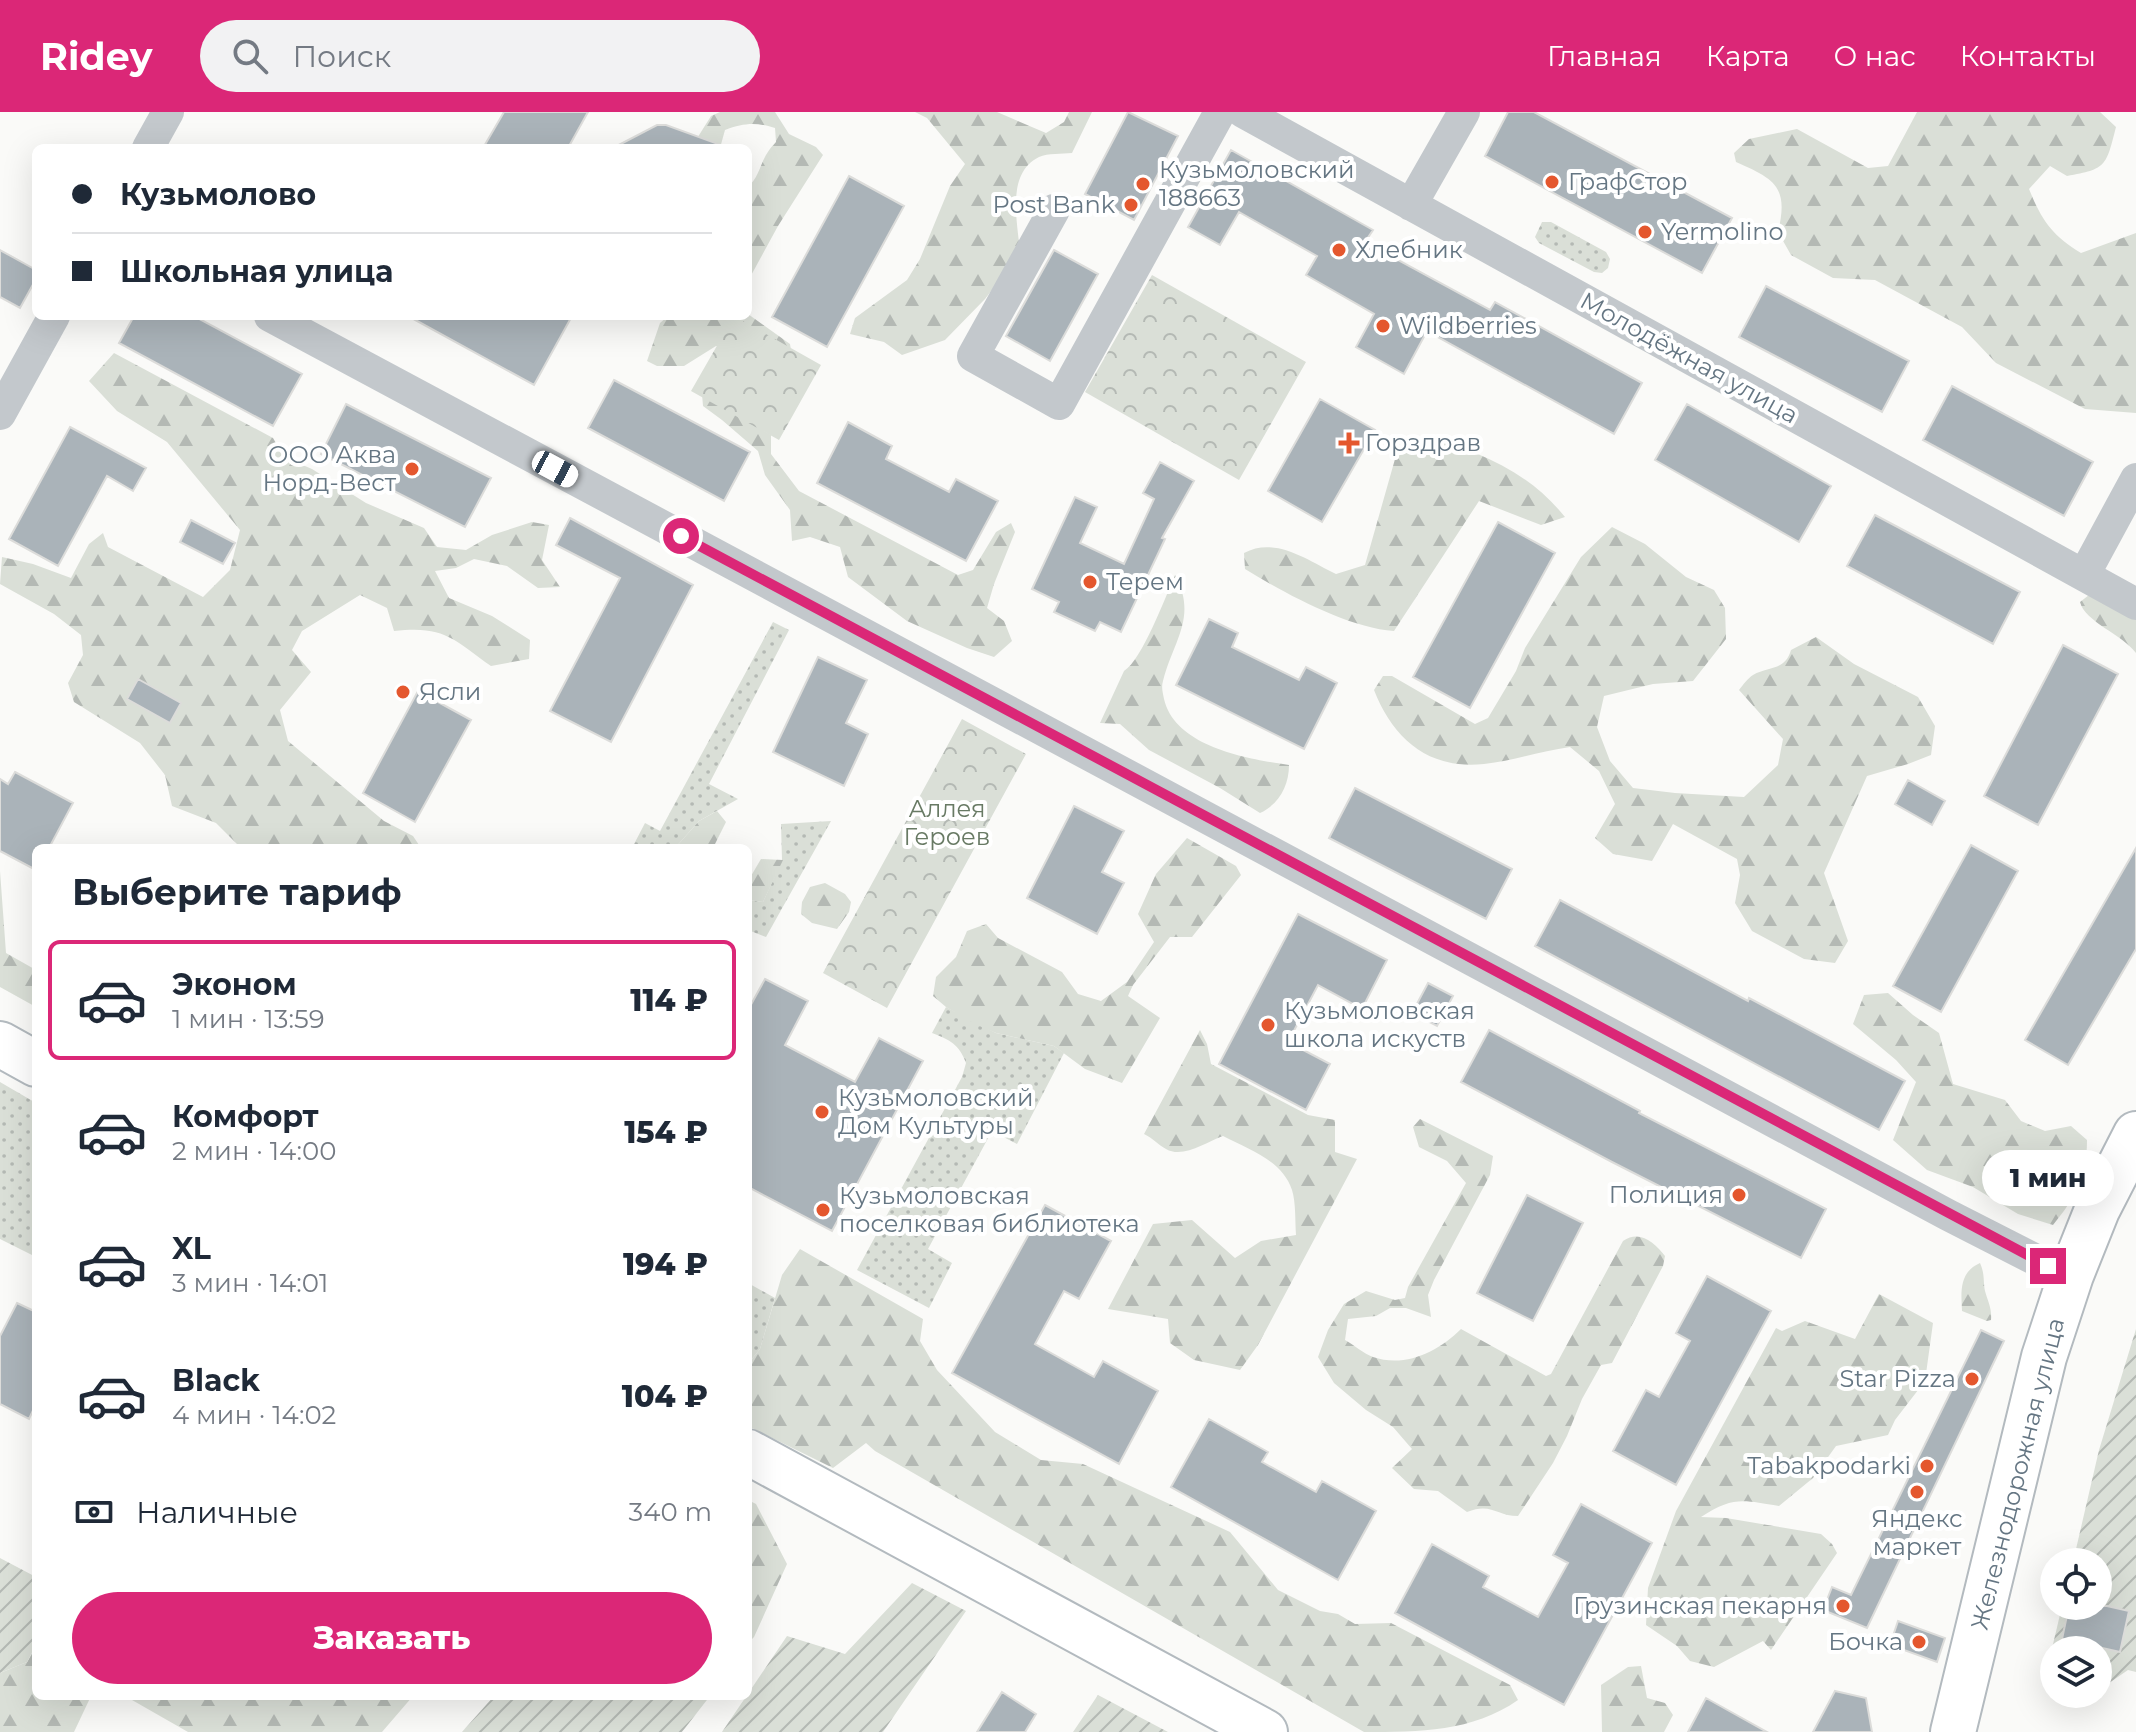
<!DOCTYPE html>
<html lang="ru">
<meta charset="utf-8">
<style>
body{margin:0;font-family:Montserrat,sans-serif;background:#f2f2f3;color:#1f2937;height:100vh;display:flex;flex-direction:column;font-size:30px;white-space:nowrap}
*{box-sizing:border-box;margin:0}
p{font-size:26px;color:#747a83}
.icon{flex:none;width:44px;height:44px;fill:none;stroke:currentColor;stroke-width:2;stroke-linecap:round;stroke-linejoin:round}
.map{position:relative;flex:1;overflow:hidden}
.details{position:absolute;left:32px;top:732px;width:720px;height:856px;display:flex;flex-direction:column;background:#fff;border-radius:12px;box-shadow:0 8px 32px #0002}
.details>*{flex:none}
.guide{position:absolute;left:32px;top:32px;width:720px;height:176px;border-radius:12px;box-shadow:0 8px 32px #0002;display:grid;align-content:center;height:176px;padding:0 40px;background:#fff}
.controls{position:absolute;left:2040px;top:1436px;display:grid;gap:16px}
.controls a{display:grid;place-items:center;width:72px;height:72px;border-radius:50%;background:#fff;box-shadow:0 8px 32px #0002;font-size:40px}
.end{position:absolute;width:36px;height:36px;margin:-18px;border:10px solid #db2777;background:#fff;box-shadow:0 0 0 4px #fff}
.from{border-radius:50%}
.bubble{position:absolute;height:56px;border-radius:28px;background:#fff;box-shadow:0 8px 32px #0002;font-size:26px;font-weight:800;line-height:56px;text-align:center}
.car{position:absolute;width:24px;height:48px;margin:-24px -12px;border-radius:10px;box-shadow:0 0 6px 2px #0007;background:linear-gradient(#fff 24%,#345 0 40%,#fff 0 76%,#345 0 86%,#fff 0)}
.guide b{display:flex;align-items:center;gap:28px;height:76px;font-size:30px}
.guide b+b{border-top:2px solid #e0e1e3}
.guide i{width:20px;height:20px;background:#1f2937}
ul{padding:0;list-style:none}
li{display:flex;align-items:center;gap:24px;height:120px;margin:0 16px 12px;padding:0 24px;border:4px solid transparent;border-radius:12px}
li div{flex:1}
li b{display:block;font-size:30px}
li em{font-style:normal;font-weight:800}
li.selected{border-color:#db2777}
li>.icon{width:72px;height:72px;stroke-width:1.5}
h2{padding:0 40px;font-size:36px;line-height:96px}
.pay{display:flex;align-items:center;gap:20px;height:88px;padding:0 40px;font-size:30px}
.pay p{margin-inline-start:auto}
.cta{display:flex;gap:16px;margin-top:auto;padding:16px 40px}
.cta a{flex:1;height:92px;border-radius:48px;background:#db2777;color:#fff;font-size:32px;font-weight:800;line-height:92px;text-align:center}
header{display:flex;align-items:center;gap:48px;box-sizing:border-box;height:112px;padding:0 40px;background:#db2777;color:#fff}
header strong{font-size:38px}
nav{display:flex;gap:44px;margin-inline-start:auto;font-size:28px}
.search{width:560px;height:72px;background:#f2f2f3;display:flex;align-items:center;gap:20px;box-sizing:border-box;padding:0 28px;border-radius:44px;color:#747a83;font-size:30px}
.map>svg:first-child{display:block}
.grass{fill:url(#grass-dots)}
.forest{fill:url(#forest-firs)}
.park{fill:url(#park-crowns)}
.garden{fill:url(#garden-furrows)}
.building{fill:#aab3b9;stroke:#dcdcda;stroke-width:2}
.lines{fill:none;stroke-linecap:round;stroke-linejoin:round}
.secondary-casing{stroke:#b3babf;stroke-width:48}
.street{stroke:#c3c8cc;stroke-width:32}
.secondary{stroke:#fff;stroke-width:44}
.route{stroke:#db2777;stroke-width:10}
.poi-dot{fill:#e4572e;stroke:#fff;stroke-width:3}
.labels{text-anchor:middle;stroke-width:8;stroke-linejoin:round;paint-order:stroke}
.poi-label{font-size:24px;fill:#657683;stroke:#fff;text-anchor:start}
.street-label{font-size:24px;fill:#657683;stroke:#fff}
.park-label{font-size:24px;fill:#687a64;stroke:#fff}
</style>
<header>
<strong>Ridey</strong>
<div class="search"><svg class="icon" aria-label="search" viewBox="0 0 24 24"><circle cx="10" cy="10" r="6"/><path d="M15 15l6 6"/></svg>Поиск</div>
<nav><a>Главная</a><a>Карта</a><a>О нас</a><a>Контакты</a></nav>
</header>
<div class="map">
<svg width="2136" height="1620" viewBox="0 0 2136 1620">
<defs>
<pattern id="grass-dots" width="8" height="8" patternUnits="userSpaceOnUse" patternTransform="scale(2)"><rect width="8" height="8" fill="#dadfd7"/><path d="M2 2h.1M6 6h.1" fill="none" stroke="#b4b9b4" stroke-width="1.8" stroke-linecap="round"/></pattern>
<pattern id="forest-firs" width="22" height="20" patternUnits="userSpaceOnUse" patternTransform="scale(2)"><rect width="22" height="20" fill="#dadfd7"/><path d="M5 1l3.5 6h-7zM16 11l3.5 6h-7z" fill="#b4b9b4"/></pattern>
<pattern id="park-crowns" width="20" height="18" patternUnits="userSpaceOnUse" patternTransform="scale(2)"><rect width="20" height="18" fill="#dadfd7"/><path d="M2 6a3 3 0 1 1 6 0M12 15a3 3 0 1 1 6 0" fill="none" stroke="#b4b9b4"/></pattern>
<pattern id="garden-furrows" width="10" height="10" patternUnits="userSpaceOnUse" patternTransform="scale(2)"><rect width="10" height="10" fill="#dadfd7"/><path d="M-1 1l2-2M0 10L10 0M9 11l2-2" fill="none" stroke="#b4b9b4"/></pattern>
</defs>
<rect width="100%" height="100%" fill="#fafaf8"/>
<path class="grass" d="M1542 110H1551L1606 140 1610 147 1608 156 1602 161 1594 160 1539 131 1535 125Z
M773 510 789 518 709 672 738 687 699 709 675 736H632L645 711 660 719Z
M831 709 766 825 748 818V788L763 790 782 748 781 712Z
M946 895 996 921 1054 934 1064 941 1017 1032 992 1019 928 1137 952 1151 929 1196 857 1158 962 965 966 951C959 932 950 928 932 921Z
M0 970 36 991V1145L0 1127Z
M748 1171 775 1186 760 1237 748 1252Z"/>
<path class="forest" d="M720 0H775L789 22 816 35 823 43 778 114 748 169V75C762 62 759 47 776 30L775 16C756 10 744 11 725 18L720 36H691L711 4Z
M915 0H997L1046 21 1064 10 1069 0H1092L1072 41C1062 42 1048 41 1039 45 1005 62 1018 111 1020 141L985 187 945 228 902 243 884 230 850 222 855 206 907 168 920 147 950 74 965 52 927 6Z
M1917 0H2100L2116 15C2106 54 2107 57 2067 64L2050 54 2029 77C2042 109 2052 123 2081 141L2136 121V301L2085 297 1996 251 1962 215 1875 168 1833 166 1791 143 1778 120C1789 75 1775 67 1736 50L1734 41 1749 27 1797 17 1868 56 1888 54Z
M748 202 790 232 792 244 716 234 684 254H657L647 249 660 211 668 204H748Z
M114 241 273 326 284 345 312 357 366 391 424 416 437 435 466 438 492 423 532 410 549 413 542 448 560 475 538 476 507 454 474 447 456 456 435 459 449 486 492 504 530 528 529 547 491 554C453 527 444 513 394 519L387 496 360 483 302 519 292 538 311 560 280 598 288 629 384 709 413 724 421 736H241L216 711 172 694 165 663 140 631 74 590 68 571 83 543 81 523 54 502 0 472 2 445 33 452 71 466 89 432 103 421 108 435 203 485 230 458 240 418 167 330 117 299 89 269Z
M702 282 771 323V342L799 379 958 463 973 458 996 420 1011 411 1015 420 994 472 987 496 1004 509 1012 529 994 545 967 536 907 509 848 465 840 435 810 425 792 429 790 398 765 363 758 339 722 308 703 294Z
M1422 324C1477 338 1528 359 1565 405L1541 413 1479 389 1394 519C1348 516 1284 481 1245 457L1244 441C1275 424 1307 448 1336 462L1365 453 1397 340Z
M1612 415 1645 432 1686 465 1714 478 1725 496 1726 527 1693 569 1653 572 1604 584 1597 615 1610 649 1633 676 1675 681 1744 685 1778 653 1783 627 1739 578C1743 573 1748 566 1753 563 1769 554 1785 559 1791 538L1816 525 1854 552 1918 585 1935 614 1931 643 1908 652 1867 664 1824 761 1848 829 1835 851 1804 847 1752 819 1735 791 1740 763 1737 747 1673 712 1652 749 1613 742 1595 726 1615 692 1599 659 1570 635C1541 639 1513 649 1484 652 1429 658 1393 627 1374 578L1383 564H1392L1475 612 1488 606 1516 559 1525 536 1581 445Z
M1175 463C1198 505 1173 529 1163 569 1161 576 1163 581 1164 587 1175 635 1248 647 1289 653 1289 674 1279 692 1260 701L1220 676 1149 638 1120 612 1100 611 1124 559C1142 548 1165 486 1175 463Z
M2089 483 2136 502V541C2122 522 2085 510 2080 490Z
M717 699 726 710 713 736H675L699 709Z
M1187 726 1236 754 1241 763 1192 825H1170L1133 873 1128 884 1160 906 1122 971 1085 957 1054 934 996 921 973 911 946 895 933 884 936 865 956 845 967 819 986 812 998 826 1062 860 1078 882 1101 889 1127 870 1154 830 1138 802 1156 762Z
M761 747 783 748 763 790 748 788V769Z
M0 759 6 841 36 858V895L0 875Z
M825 771 845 782 851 790 849 800 837 817 812 811 801 802 802 790 810 775Z
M1888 881 1913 903 1939 921 1953 972 2005 988 2021 1009 2045 1019 2071 1014 2087 1028C2087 1065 2076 1085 2053 1113L2018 1102 1973 1075 1927 1058 1893 1028 1916 970 1896 948 1853 912 1864 883Z
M1200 918 1207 932 1211 952 1308 1003 1335 1008V1040L1357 1047 1258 1233 1240 1258 1194 1248 1170 1231 1168 1207 1108 1197 1153 1112 1192 1108 1235 1146 1261 1129 1296 1123C1295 1109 1296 1091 1292 1078 1282 1048 1248 1037 1223 1024 1206 1030 1183 1047 1166 1037 1158 1033 1153 1026 1144 1022Z
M1420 1007 1493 1044 1490 1063 1434 1168 1428 1183 1431 1205 1406 1196H1390L1376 1204 1348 1207 1345 1228C1354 1233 1364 1242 1373 1245 1405 1256 1438 1240 1461 1217L1546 1264 1551 1262 1623 1129C1640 1117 1655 1131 1665 1144L1663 1154 1612 1251 1601 1253 1582 1287 1567 1324 1553 1351 1518 1404C1497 1404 1491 1390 1467 1400L1438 1379 1414 1377 1392 1356 1412 1337 1393 1315 1366 1298 1334 1271 1318 1245 1328 1218 1344 1192 1366 1179 1395 1188 1405 1186 1408 1175 1466 1071 1447 1049 1419 1035 1413 1015Z
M800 1137 923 1207 920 1229 937 1258 995 1320 1041 1348 1083 1352 1230 1420 1278 1478 1320 1499 1338 1502 1355 1512 1391 1511 1510 1573 1518 1588C1472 1620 1420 1620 1364 1620L875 1339 866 1331 833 1356 748 1314V1252L760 1237 782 1163Z
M1980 1151C1985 1162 1983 1169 1985 1179 1988 1190 1992 1196 1991 1208L1987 1209 1962 1199C1961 1180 1959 1160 1980 1151Z
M1879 1182 1933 1211 1925 1269 1895 1308 1888 1323 1836 1334 1813 1366 1779 1394C1743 1388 1733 1384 1701 1405L1726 1406 1821 1422 1832 1432 1837 1441 1771 1538 1763 1529 1714 1555 1690 1549 1677 1534 1646 1513 1648 1476 1676 1399 1776 1216 1782 1219 1805 1209 1855 1227Z
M748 1388 756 1392 787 1452 754 1525 748 1531Z
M36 1533V1584H91L74 1620H0V1561L27 1550Z
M1641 1554 1647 1586 1665 1591 1673 1603 1664 1620H1602L1601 1573 1628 1555Z
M125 1584H413L382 1620H188Z"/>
<path class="park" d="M1152 163 1306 250 1239 368 1085 280Z
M734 204 821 253 779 328 691 279Z
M962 607 1026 642 887 896 823 861Z"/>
<path class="garden" d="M2136 1217V1560L2128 1558 2099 1578 2098 1538H2054V1548L2050 1545 2062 1494H2098V1450H2073L2099 1338Z
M0 1446 36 1465V1533L27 1550 0 1561Z
M912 1471 966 1499 883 1620H722L787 1524 845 1542Z
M1098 1583 1168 1620H1073Z
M494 1584H710L682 1620H462Z"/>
<path class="building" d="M504 0H588L568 36H483Z
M1128 0 1178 24 1134 108 1085 82Z
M1508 0H1534L1732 106 1702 161 1485 44Z
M657 13H666L721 33 720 36H613Z
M1231 38 1373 118 1365 130 1490 198 1495 190 1642 271 1614 322 1427 219 1404 262 1356 235 1374 202 1306 163 1317 144 1239 100 1220 133 1188 115Z
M849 64 904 94 827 235 772 205Z
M0 138 36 158V167L20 196 0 185Z
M1054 138 1098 162 1050 249 1006 224Z
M1766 174 1909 249 1882 300 1739 225Z
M134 204H194L302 262 273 314 119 231Z
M408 204H572L534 273Z
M614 268 750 340 724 389 588 316Z
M1952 274 2093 350 2064 404 1923 328Z
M1320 287 1375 318 1322 410 1268 379Z
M346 292 491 366 465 415 321 342Z
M1687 292 1831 374 1799 430 1655 348Z
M848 310 892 334 886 347 949 380 956 367 998 389 966 449 817 371Z
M70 315 146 356 133 379 107 364 58 454 9 427Z
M1160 350 1194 369 1162 426 1165 427 1121 520 1100 510 1095 519 1054 500 1059 490 1032 477 1075 385 1097 395 1080 431 1124 452 1154 387 1143 381Z
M1875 403 2020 480 1993 532 1847 454Z
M570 406 693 473 611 630 550 599 620 466 556 433Z
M191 408 235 431 223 452 180 430Z
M1498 410 1555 441 1470 596 1413 565Z
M1209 507 1238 521 1232 535 1299 568 1306 555 1337 571 1304 637 1176 573Z
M2063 533 2118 562 2038 713 1984 684Z
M818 545 867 568 846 611 868 622 844 674 773 640Z
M138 567 181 591 170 611 127 587Z
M418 579 471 608 415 710 363 681Z
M15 660 73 691 49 736H36V758L0 739V667L8 672Z
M1908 668 1945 689 1932 713 1895 692Z
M1355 676 1512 757 1486 807 1329 726Z
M1074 694 1124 719 1102 760 1124 771 1097 822 1027 786Z
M1971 733 2018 759 1941 900 1893 874Z
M2136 736V837L2068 953 2025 928Z
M1560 788 1748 889 1749 886 1905 969 1879 1018 1535 834Z
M1298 802 1387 848 1362 897 1318 873 1288 930 1330 952 1306 998 1219 952Z
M765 867 808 889 785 933 855 970 879 926 923 949 832 1119 748 1075V898Z
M1428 871 1453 884 1437 914 1412 901Z
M1489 918 1640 999 1639 1001 1826 1097 1801 1146 1612 1050 1461 970Z
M1527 1083 1583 1111 1533 1209 1477 1181Z
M1045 1093 1111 1129 1079 1187 1064 1179 1035 1232 1094 1265 1103 1249 1158 1279 1119 1352 952 1261Z
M1707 1164 1771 1199 1676 1373 1613 1339 1646 1278 1659 1285 1690 1229 1676 1221Z
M17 1191 36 1200V1292L29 1307 0 1292V1224Z
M1981 1218 2004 1229 1867 1516 1823 1498 1832 1475 1851 1483Z
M1209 1307 1268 1340 1262 1350 1316 1380 1322 1369 1376 1399 1338 1468 1171 1375Z
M1581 1392 1652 1431 1564 1593 1395 1501 1432 1432 1489 1464 1483 1475 1538 1505 1568 1451 1553 1443Z
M2069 1494H2107L2129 1499 2120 1540 2062 1527Z
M1898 1509 1945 1526 1937 1550 1890 1533Z
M1835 1579 1866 1586 1872 1620H1813Z
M1002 1580 1036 1602 1025 1620H977Z
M1706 1586 1767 1620H1688Z"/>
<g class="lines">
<g class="secondary-casing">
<path id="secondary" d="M0 932 36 952
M748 1340 1265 1620
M1953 1620 2044 1245 2071 1163 2097 1098 2136 1022"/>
</g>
<path class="street" d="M1243 0 2136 492
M148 36 168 0
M1411 93 1464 0
M1054 98 973 244 1059 292 1220 0
M270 204 1948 1103 2048 1154 2071 1163
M0 302 54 204
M2084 463 2136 367"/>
<use href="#secondary" class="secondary"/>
</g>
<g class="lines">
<path class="route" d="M681 424 2048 1154"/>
</g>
<g class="poi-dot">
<circle cx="1552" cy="70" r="8"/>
<circle cx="1143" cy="72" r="8"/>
<circle cx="1131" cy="93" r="8"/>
<circle cx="1645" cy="120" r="8"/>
<circle cx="1339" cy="138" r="8"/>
<circle cx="1383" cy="214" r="8"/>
<path d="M1345 319h8v8h8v8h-8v8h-8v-8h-8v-8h8z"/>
<circle cx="412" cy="357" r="8"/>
<circle cx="1090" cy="470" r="8"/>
<circle cx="403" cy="580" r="8"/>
<circle cx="1268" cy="913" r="8"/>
<circle cx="822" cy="1000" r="8"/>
<circle cx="1739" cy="1083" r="8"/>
<circle cx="823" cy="1098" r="8"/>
<circle cx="1972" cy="1267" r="8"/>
<circle cx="1927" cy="1354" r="8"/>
<circle cx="1917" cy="1380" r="8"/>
<circle cx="1843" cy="1494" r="8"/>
<circle cx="1919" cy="1530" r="8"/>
</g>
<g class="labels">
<g class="poi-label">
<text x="1159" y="66">Кузьмоловский<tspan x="1159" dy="28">188663</tspan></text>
<text x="1568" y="78">ГрафСтор</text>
<text x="1115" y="101" text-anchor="end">Post Bank</text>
<text x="1661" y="128">Yermolino</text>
<text x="1355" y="146">Хлебник</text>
<text x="1399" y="222">Wildberries</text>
<text x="1365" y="339">Горздрав</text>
<text x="396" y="351" text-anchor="end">ООО Аква<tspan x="396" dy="28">Норд-Вест</tspan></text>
<text x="1106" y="478">Терем</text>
<text x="419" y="588">Ясли</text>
<text x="1284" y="907">Кузьмоловская<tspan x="1284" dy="28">школа искуств</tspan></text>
<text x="838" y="994">Кузьмоловский<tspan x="838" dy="28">Дом Культуры</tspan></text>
<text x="1723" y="1091" text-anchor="end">Полиция</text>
<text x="839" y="1092">Кузьмоловская<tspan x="839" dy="28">поселковая библиотека</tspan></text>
<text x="1956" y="1275" text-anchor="end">Star Pizza</text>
<text x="1911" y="1362" text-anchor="end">Tabakpodarki</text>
<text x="1917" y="1415" text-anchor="middle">Яндекс<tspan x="1917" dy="28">маркет</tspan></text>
<text x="1827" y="1502" text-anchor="end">Грузинская пекарня</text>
<text x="1903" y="1538" text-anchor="end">Бочка</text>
</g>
<g class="street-label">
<text transform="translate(1689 246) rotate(29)" y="8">Молодёжная улица</text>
<text transform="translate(2018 1362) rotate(-76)" y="8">Железнодорожная улица</text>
</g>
<g class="park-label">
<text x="947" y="705">Аллея<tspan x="947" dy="28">Героев</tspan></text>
</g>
</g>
</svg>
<div class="controls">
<a><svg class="icon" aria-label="locate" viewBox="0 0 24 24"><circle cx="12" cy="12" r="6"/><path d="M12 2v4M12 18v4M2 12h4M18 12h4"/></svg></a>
<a><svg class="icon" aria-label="layers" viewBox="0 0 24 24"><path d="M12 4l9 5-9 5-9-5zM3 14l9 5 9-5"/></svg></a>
</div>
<i class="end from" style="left:681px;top:424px"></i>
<i class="end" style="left:2048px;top:1154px"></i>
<div class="bubble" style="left:1982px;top:1038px;width:132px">1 мин</div>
<i class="car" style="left:555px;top:357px;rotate:118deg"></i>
<div class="guide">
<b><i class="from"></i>Кузьмолово</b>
<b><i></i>Школьная улица</b>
</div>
<section class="details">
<h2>Выберите тариф</h2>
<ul>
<li class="selected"><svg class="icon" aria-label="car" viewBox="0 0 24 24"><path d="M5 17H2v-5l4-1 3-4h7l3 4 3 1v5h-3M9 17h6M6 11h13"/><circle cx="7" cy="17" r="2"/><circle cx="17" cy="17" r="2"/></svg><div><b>Эконом</b><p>1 мин · 13:59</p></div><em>114 ₽</em></li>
<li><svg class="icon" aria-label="car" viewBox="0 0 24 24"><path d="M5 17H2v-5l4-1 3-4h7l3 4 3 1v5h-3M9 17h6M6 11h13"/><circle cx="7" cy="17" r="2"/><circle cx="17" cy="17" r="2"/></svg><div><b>Комфорт</b><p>2 мин · 14:00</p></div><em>154 ₽</em></li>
<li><svg class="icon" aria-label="car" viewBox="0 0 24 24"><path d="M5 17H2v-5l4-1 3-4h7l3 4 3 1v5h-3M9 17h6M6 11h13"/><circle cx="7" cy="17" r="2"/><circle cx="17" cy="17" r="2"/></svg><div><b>XL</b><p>3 мин · 14:01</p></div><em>194 ₽</em></li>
<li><svg class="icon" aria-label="car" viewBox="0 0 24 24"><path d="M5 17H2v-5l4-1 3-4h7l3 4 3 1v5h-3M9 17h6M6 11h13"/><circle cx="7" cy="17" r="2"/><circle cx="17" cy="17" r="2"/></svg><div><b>Black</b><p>4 мин · 14:02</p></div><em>104 ₽</em></li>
</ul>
<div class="pay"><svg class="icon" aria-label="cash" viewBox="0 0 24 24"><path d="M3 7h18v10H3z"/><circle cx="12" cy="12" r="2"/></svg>Наличные<p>340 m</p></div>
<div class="cta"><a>Заказать</a></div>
</section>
</div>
